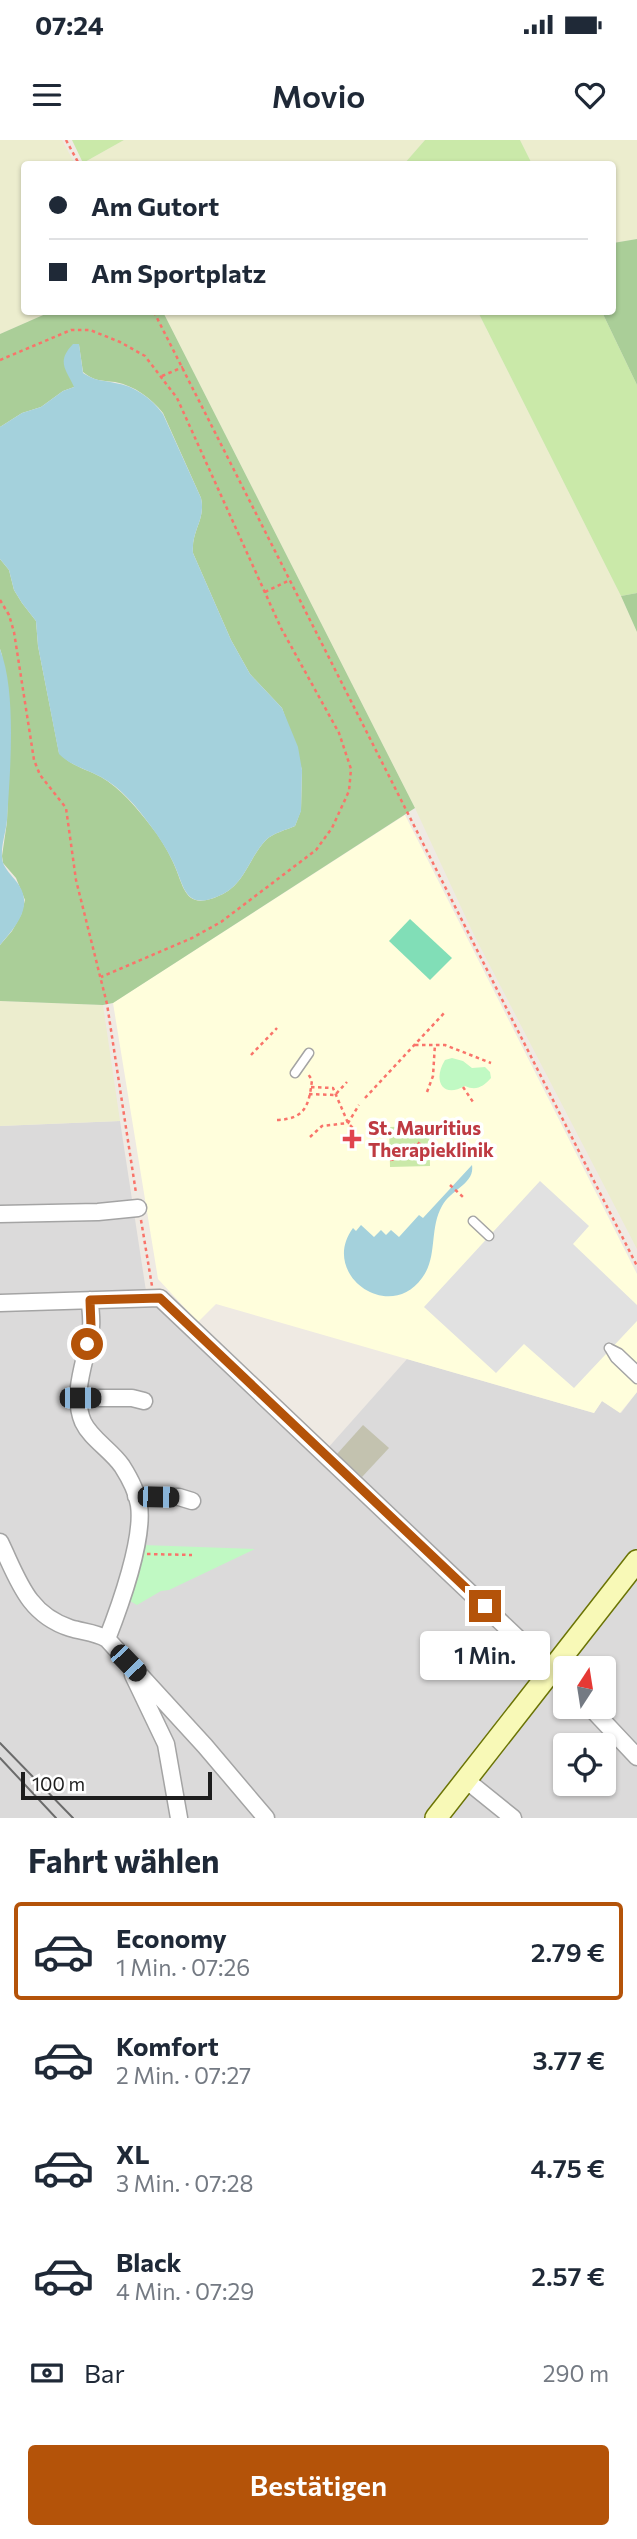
<!DOCTYPE html>
<html lang="de">
<meta charset="utf-8">
<style>
body{margin:0;font-family:Commissioner,sans-serif;background:#f6f6f7;color:#1f2937;height:100vh;display:flex;flex-direction:column;font-size:26px;white-space:nowrap}
*{box-sizing:border-box;margin:0}
p{font-size:23px;color:#747a83}
.icon{flex:none;width:38px;height:38px;fill:none;stroke:currentColor;stroke-width:2;stroke-linecap:round;stroke-linejoin:round}
.map{position:relative;height:1678px;overflow:hidden}
.details{display:flex;flex-direction:column;background:#fff;flex:1}
.details>*{flex:none}
.hud{position:absolute;left:21px;top:21px;width:595px;height:154px;border-radius:7px;box-shadow:0 2px 5px #0004;display:grid;align-content:center;height:154px;padding:0 28px;background:#fff}
.needle{width:46px;rotate:12deg}
.buttons{position:absolute;left:553px;top:1516px;display:grid;gap:14px}
.buttons a{display:grid;place-items:center;width:63px;height:63px;border-radius:7px;background:#fff;box-shadow:0 2px 5px #0004;font-size:35px}
.scale{position:absolute;left:21px;bottom:18px;width:191px;box-sizing:border-box;padding-left:7px;border:4px solid #1d1d1d;border-top:0;font-size:19px;line-height:24px;white-space:nowrap;color:#1d1d1d;-webkit-text-stroke:5px #fff;paint-order:stroke}
.end{position:absolute;width:32px;height:32px;margin:-16px;border:9px solid #b45309;background:#fff;box-shadow:0 0 0 4px #fff}
.from{border-radius:50%}
.bubble{position:absolute;height:49px;border-radius:7px;background:#fff;box-shadow:0 2px 5px #0004;font-size:23px;font-weight:600;line-height:49px;text-align:center}
.car{position:absolute;width:21px;height:42px;margin:-21px -10px;border-radius:9px;box-shadow:0 0 5px 2px #0007;background:linear-gradient(#222 24%,#8ab4d8 0 40%,#222 0 76%,#8ab4d8 0 86%,#222 0)}
.hud b{display:flex;align-items:center;gap:24px;height:66px;font-size:26px}
.hud b+b{border-top:2px solid #e0e1e3}
.hud i{width:18px;height:18px;background:#1f2937}
ul{padding:0;list-style:none}
li{display:flex;align-items:center;gap:21px;height:98px;margin:0 14px 10px;padding:0 14px;border:4px solid transparent;border-radius:7px}
li div{flex:1}
li b{display:block;font-size:26px}
li em{font-style:normal;font-weight:600}
li.active{border-color:#b45309}
li>.icon{width:63px;height:63px;stroke-width:1.5}
h2{padding:0 28px;font-size:32px;line-height:84px}
.pay{display:flex;align-items:center;gap:18px;height:77px;padding:0 28px;font-size:26px}
.pay p{margin-inline-start:auto}
.action{display:flex;gap:14px;margin-top:auto;padding:14px 28px}
.action a{flex:1;height:80px;border-radius:7px;background:#b45309;color:#fff;font-size:28px;font-weight:600;line-height:80px;text-align:center}
.status{display:flex;justify-content:space-between;align-items:center;height:49px;padding:0 35px;background:#fff;direction:ltr}
.status svg{height:19px;fill:currentColor}
header{display:flex;justify-content:space-between;align-items:center;height:91px;padding:0 28px;background:#fff;font-size:32px;font-weight:600}
.map>svg:first-child{display:block}
.residential{fill:#dbdada;fill-rule:evenodd}
.education{fill:#fffedc}
.construction{fill:#c3c2af}
.farmland{fill:#ecedce}
.grass{fill:#cae9a9}
.forest{fill:#aace98}
.park{fill:#c0f9c3}
.pitch{fill:#81deb7}
.parking{fill:#e1e1e1}
.water{fill:#a4d1dc}
.lines{fill:none;stroke-linecap:round;stroke-linejoin:round}
.lane-casing{stroke:#a4a4a4;stroke-width:11}
.street-casing{stroke:#a4a4a4;stroke-width:19}
.secondary-casing{stroke:#6b7405;stroke-width:24}
.path{stroke:#f9746a;stroke-width:2.5;stroke-dasharray:3.5 3.5;stroke-linecap:butt}
.lane{stroke:#fff;stroke-width:8}
.street{stroke:#fff;stroke-width:16}
.secondary{stroke:#f8f9b7;stroke-width:21}
.tram{stroke:#6b6b6b;stroke-width:2}
.route{stroke:#b45309;stroke-width:9}
.health-dot{fill:#e0444e;stroke:#fff;stroke-width:2.5}
.labels{text-anchor:middle;stroke-width:7;stroke-linejoin:round;paint-order:stroke}
.health-label{font-size:19px;font-weight:bold;fill:#be3a42;stroke:#fff;text-anchor:start}
</style>
<div class="status"><b>07:24</b><svg viewBox="0 0 49 12"><path d="M0 12V9h3v3zM5 12V6h3v6zM10 12V3h3v9zM15 12V0h3v12zM26 1h20v11H26zM47 4h2v5h-2z"/></svg></div>
<header><svg class="icon" aria-label="menu" viewBox="0 0 24 24"><path d="M4 6h16M4 12h16M4 18h16"/></svg>Movio<svg class="icon" aria-label="heart" viewBox="0 0 24 24"><path d="M12 20l-8-8c-3-5 5-10 8-4 3-6 11-1 8 4z"/></svg></header>
<div class="map">
<svg width="637" height="1678" viewBox="0 0 637 1678">
<rect width="100%" height="100%" fill="#efeae3"/>
<path class="residential" d="M120 981 146 1151 0 1155V986Z
M158 1166 319 1318 407 1219 594 1273 602 1261 621 1273 637 1252V1678H0V1169ZM565 1528H604V1566H565ZM565 1605H604V1643H565Z"/>
<path class="education" d="M405 675 637 1134V1252L620 1273 602 1261 594 1273 216 1164 198 1182 158 1139 113 863Z"/>
<path class="construction" d="M363 1285 389 1308 362 1337 337 1314Z"/>
<path class="farmland" d="M0 0H62L75 24H24V172H50L0 194Z
M124 0H425L404 24H84L83 23Z
M520 0H637V99L613 103 612 24H532Z
M163 172H478L621 456 637 492V1109L474 795 415 668Z
M0 861 103 865 120 981 0 986Z"/>
<path class="grass" d="M72 0H124L83 23Z
M425 0H520L532 24H404Z
M478 172H602L637 245V453L621 456Z
M429 986 430 1026 390 1027 389 987Z"/>
<path class="forest" d="M637 99V245L602 172H612L613 103Z
M50 172H163L415 668 113 863 103 865 0 861V805L12 791 21 775 25 760 16 738 3 723 2 716 7 682 9 620 2 515 0 509V419L9 430 14 450 22 463 36 481 38 506 59 613C71 626 86 629 101 637 120 648 137 668 150 685 159 696 167 709 173 722 185 748 184 773 223 754 245 743 250 716 266 700 273 693 286 690 295 686L301 670 302 630 289 588 282 568 250 534 231 500 193 413C191 390 206 380 201 358L163 273C151 258 135 246 115 242 100 240 96 242 83 232L79 205 74 247 63 251 41 267 22 273 0 287V194Z
M637 453V492L621 456Z"/>
<path class="park" d="M452 918 463 921 472 928 485 927 490 932 491 938C483 947 476 951 465 946 441 959 433 939 445 920Z
M143 1405 255 1409 169 1450 161 1451 137 1465 130 1461Z"/>
<path class="pitch" d="M410 779 452 818 430 840 389 801Z"/>
<path class="parking" d="M540 1041 589 1086 573 1104 637 1165V1181L574 1248 524 1204 496 1233 424 1167Z"/>
<path class="water" d="M73 204H79L83 233C95 241 102 240 115 243 135 246 151 258 163 274L201 358C206 380 191 390 193 413L231 500 250 534 282 568 298 607 302 630 301 671 295 686C286 690 273 693 266 700 250 716 245 743 223 754 184 773 185 747 173 722 167 709 159 697 150 685 137 667 121 648 101 637 86 629 71 626 59 614L38 506 36 481 22 463 14 450 9 430 0 419V287L22 273 41 267 63 251 74 247C66 229 56 222 73 204Z
M0 509C17 553 10 632 7 680 6 692 1 705 2 717 2 732 23 741 24 759 26 776 10 793 0 805Z
M472 1025C475 1044 451 1049 442 1066 429 1089 438 1117 422 1138 389 1184 319 1134 353 1088L356 1091 361 1085 374 1097 381 1090 386 1095 391 1090 399 1097 419 1075 423 1078Z"/>
<g class="lines">
<g class="lane-casing">
<path id="lane" d="M295 933 309 913
M473 1081 489 1096
M609 1208 615 1218 637 1239
M609 1208 619 1213 637 1230"/>
</g>
<g class="street-casing">
<path id="street" d="M0 1074 98 1072 138 1068
M90 1160C90 1169 92 1178 91 1187 88 1217 70 1251 83 1282 91 1299 111 1310 122 1326 129 1337 137 1352 139 1365 144 1399 120 1466 107 1499
M0 1163 160 1158 565 1543
M80 1258H132L144 1261
M136 1356 179 1357 192 1361
M0 1402C18 1439 27 1474 70 1488 83 1492 95 1492 107 1499L205 1606 266 1678
M133 1535 166 1604 179 1678
M589 1566 637 1617
M466 1640 513 1678"/>
</g>
<g class="secondary-casing">
<path id="secondary" d="M436 1678 637 1421"/>
</g>
<path class="path" d="M66 0 79 24
M154 172 637 1126
M0 220 71 190H90L120 202 145 216 177 258 281 488 339 593 351 629 349 651 332 688 316 710 221 782 192 798 101 837
M162 236 183 227
M265 452 290 440
M0 460 9 475 14 492 34 620 40 635 66 668 76 740 107 864 136 1053
M415 905H445L491 923
M251 915 277 888
M311 947 333 948 348 983 354 989
M463 947 473 962
M427 952 433 936 435 904
M309 954 335 955 347 942
M365 958 446 871
M277 980C305 979 309 966 312 940L308 934
M310 997 322 986 348 983 359 965
M390 1020 402 1018 417 1002 429 1010
M450 1045 463 1057
M141 1080 152 1146
M147 1414 192 1415"/>
<use href="#lane" class="lane"/>
<use href="#street" class="street"/>
<use href="#secondary" class="secondary"/>
<path class="tram" d="M0 1603 73 1678
M0 1618 56 1678"/>
</g>
<g class="lines">
<path class="route" d="M87 1204 91 1187 90 1160 160 1158 485 1466"/>
</g>
<path class="health-dot" d="M348.5 988.5h7v7h7v7h-7v7h-7v-7h-7v-7h7z"/>
<g class="labels">
<g class="health-label">
<text x="368" y="995">St. Mauritius<tspan x="368" dy="22">Therapieklinik</tspan></text>
</g>
</g>
</svg>
<div class="buttons">
<a><svg class="needle" viewBox="-14 -14 28 28"><path d="M0-13l5 13h-10z" fill="#e53935"/><path d="M0 13l5-13h-10z" fill="#747a83"/></svg></a>
<a><svg class="icon" aria-label="locate" viewBox="0 0 24 24"><circle cx="12" cy="12" r="6"/><path d="M12 2v4M12 18v4M2 12h4M18 12h4"/></svg></a>
</div>
<div class="scale">100 m</div>
<i class="end from" style="left:87px;top:1204px"></i>
<i class="end" style="left:485px;top:1466px"></i>
<div class="bubble" style="left:420px;top:1491px;width:130px">1 Min.</div>
<i class="car" style="left:80px;top:1258px;rotate:90deg"></i>
<i class="car" style="left:158px;top:1357px;rotate:91deg"></i>
<i class="car" style="left:128px;top:1523px;rotate:136deg"></i>
<div class="hud">
<b><i class="from"></i>Am Gutort</b>
<b><i></i>Am Sportplatz</b>
</div>
</div>
<section class="details">
<h2>Fahrt wählen</h2>
<ul>
<li class="active"><svg class="icon" aria-label="car" viewBox="0 0 24 24"><path d="M5 17H2v-5l4-1 3-4h7l3 4 3 1v5h-3M9 17h6M6 11h13"/><circle cx="7" cy="17" r="2"/><circle cx="17" cy="17" r="2"/></svg><div><b>Economy</b><p>1 Min. · 07:26</p></div><em>2.79 €</em></li>
<li><svg class="icon" aria-label="car" viewBox="0 0 24 24"><path d="M5 17H2v-5l4-1 3-4h7l3 4 3 1v5h-3M9 17h6M6 11h13"/><circle cx="7" cy="17" r="2"/><circle cx="17" cy="17" r="2"/></svg><div><b>Komfort</b><p>2 Min. · 07:27</p></div><em>3.77 €</em></li>
<li><svg class="icon" aria-label="car" viewBox="0 0 24 24"><path d="M5 17H2v-5l4-1 3-4h7l3 4 3 1v5h-3M9 17h6M6 11h13"/><circle cx="7" cy="17" r="2"/><circle cx="17" cy="17" r="2"/></svg><div><b>XL</b><p>3 Min. · 07:28</p></div><em>4.75 €</em></li>
<li><svg class="icon" aria-label="car" viewBox="0 0 24 24"><path d="M5 17H2v-5l4-1 3-4h7l3 4 3 1v5h-3M9 17h6M6 11h13"/><circle cx="7" cy="17" r="2"/><circle cx="17" cy="17" r="2"/></svg><div><b>Black</b><p>4 Min. · 07:29</p></div><em>2.57 €</em></li>
</ul>
<div class="pay"><svg class="icon" aria-label="cash" viewBox="0 0 24 24"><path d="M3 7h18v10H3z"/><circle cx="12" cy="12" r="2"/></svg>Bar<p>290 m</p></div>
<div class="action"><a>Bestätigen</a></div>
</section>
